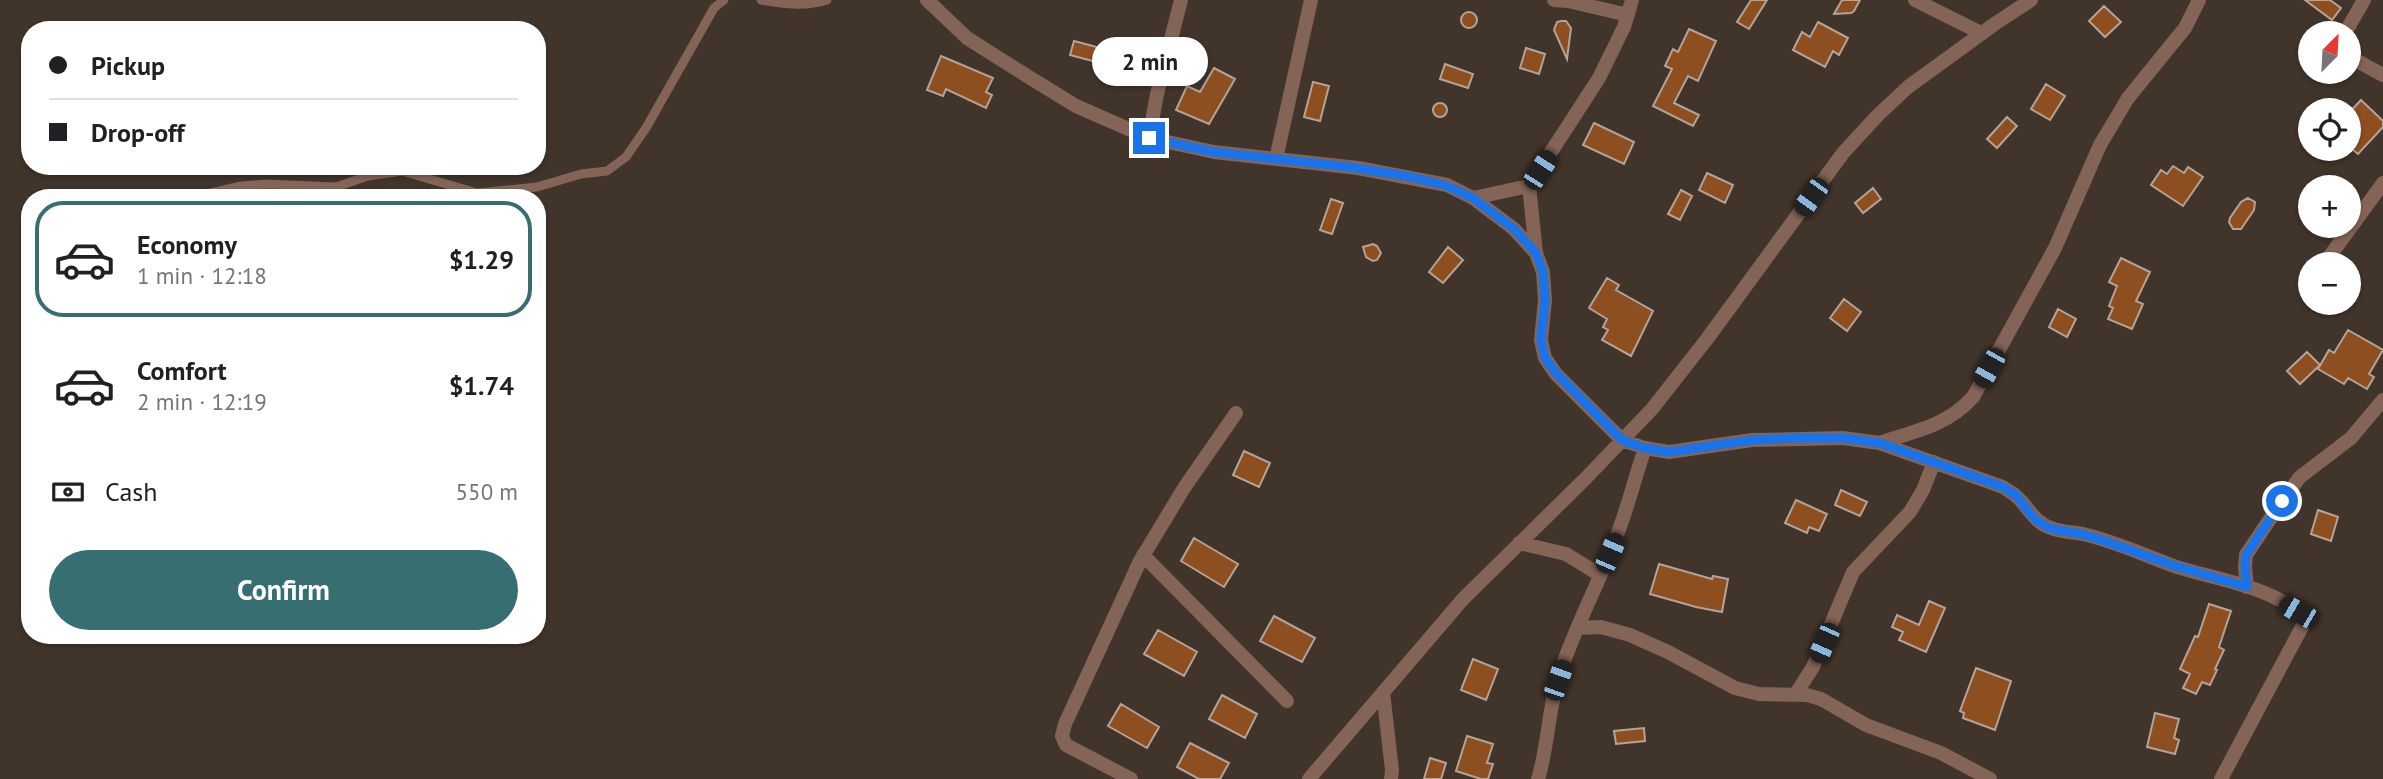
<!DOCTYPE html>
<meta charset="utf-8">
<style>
body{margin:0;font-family:"PT Sans",sans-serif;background:#f6f6f6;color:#202124;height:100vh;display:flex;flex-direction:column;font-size:26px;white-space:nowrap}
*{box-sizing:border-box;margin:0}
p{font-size:23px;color:#757577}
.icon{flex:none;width:38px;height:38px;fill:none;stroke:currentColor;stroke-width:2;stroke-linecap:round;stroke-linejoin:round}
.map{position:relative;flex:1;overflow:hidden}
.panel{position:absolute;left:21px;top:189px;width:525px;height:455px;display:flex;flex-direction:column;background:#fff;border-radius:28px;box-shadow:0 2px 5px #0004}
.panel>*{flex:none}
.banner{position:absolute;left:21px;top:21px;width:525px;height:154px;border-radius:28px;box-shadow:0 2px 5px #0004;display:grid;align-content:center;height:154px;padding:0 28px;background:#fff}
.needle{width:46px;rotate:24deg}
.buttons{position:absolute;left:2298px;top:21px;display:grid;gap:14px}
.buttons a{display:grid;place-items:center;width:63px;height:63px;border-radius:50%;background:#fff;box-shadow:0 2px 5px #0004;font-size:35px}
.end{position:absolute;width:32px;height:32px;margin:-16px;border:9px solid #1a73e8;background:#fff;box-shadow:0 0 0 4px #fff}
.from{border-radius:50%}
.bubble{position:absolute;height:49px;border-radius:24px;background:#fff;box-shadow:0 2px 5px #0004;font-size:23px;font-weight:700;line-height:49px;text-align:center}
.car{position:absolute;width:21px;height:42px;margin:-21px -10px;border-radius:9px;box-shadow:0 0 5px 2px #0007;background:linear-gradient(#222 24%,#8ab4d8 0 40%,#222 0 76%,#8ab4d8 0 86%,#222 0)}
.banner b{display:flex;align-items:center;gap:24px;height:66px;font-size:26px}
.banner b+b{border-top:2px solid #e0e0e0}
.banner i{width:18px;height:18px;background:#202124}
ul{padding:12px 0 0;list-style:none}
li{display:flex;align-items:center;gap:21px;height:116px;margin:0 14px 10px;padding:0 14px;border:4px solid transparent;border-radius:28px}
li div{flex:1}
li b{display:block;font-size:26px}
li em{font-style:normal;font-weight:700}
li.active{border-color:#366e72}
li>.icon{width:63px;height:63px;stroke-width:1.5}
.pay{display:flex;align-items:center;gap:18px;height:77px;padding:0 28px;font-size:26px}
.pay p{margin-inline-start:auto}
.button{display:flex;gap:14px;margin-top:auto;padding:14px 28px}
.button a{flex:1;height:80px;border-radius:42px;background:#366e72;color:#fff;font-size:28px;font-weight:700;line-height:80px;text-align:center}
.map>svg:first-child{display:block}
.building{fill:#8e4f20;stroke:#b4a398;stroke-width:2}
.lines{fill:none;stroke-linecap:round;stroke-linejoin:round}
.lane{stroke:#846456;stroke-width:9}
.street{stroke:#846456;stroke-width:14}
.route{stroke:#1a73e8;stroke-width:9}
</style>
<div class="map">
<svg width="2383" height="779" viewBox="0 0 2383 779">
<rect width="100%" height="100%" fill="#41342a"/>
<path class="building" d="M1751 0H1767L1749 29 1737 22Z
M1842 0H1860L1854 11 1851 13 1834 14Z
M2305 0H2330L2341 8 2332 20Z
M2104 6 2121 22 2105 37 2089 21Z
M1461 20a8 8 0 1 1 16 0a8 8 0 1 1-16 0Z
M1561 21H1566L1571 28 1567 59 1554 30 1557 22Z
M1818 22 1848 38 1839 55 1833 51 1825 67 1793 50 1802 32 1810 37Z
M1689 29 1716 41 1698 81 1688 76 1674 103 1699 115 1693 126 1653 106 1672 69 1665 66 1673 49 1678 52Z
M1074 41 1108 50 1104 64 1070 55Z
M1526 48 1545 54 1539 74 1520 68Z
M941 56 993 78 986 92 992 95 986 108 946 89 943 96 927 90Z
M1445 64 1473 74 1468 88 1440 79Z
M1214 68 1235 79 1209 124 1176 110 1187 86 1200 92Z
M1313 82 1329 86 1320 121 1304 117Z
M2046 84 2065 96 2050 120 2031 109Z
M2361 100 2383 121V127L2358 154 2348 146V114Z
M1433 110a7 7 0 1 1 14 0a7 7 0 1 1-14 0Z
M2007 117 2017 126 1997 148 1987 139Z
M1594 123 1634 142 1624 164 1583 145Z
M2173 166 2184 173 2188 167 2203 177 2183 206 2151 185 2161 170 2167 174Z
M1707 173 1733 185 1725 203 1699 190Z
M1873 188 1881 199 1863 213 1855 203Z
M1681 190 1692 196 1680 220 1668 214Z
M2248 198 2255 202 2254 210 2241 229H2233L2229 222 2230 218 2241 202Z
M1331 199 1343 203 1332 234 1320 230Z
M1373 244 1377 246 1381 253 1377 260 1373 261 1366 257 1363 247Z
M1448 247 1463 260 1443 283 1429 272Z
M2121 258 2150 272 2136 301 2143 304 2132 329 2108 319 2113 308 2109 306 2117 286 2109 282Z
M1607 278 1619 285 1616 290 1653 311 1631 356 1602 340 1608 330 1603 327 1607 319 1589 308Z
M1844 299 1861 312 1847 331 1830 318Z
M2058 309 2076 319 2067 337 2049 327Z
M2348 330 2383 350 2369 374 2374 377 2367 389 2348 378 2344 384 2318 369 2329 350 2334 353Z
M2307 352 2320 365 2300 384 2287 371Z
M1244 451 1270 463 1259 487 1233 475Z
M1841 490 1867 502 1860 516 1835 505Z
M1796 500 1827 514 1819 531 1809 527 1807 533 1785 523Z
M2318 510 2338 517 2331 541 2311 534Z
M1194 538 1238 564 1224 587 1181 561Z
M1659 564 1712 579 1713 576 1728 579 1722 612 1696 607 1650 594Z
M1929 601 1945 608 1926 652 1899 640 1903 632 1892 627 1897 615 1919 625Z
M2209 604 2231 611 2219 647 2224 650 2215 669 2217 670 2210 685 2202 682 2196 694 2183 688 2190 674 2180 669 2195 636 2198 637Z
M1274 616 1315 638 1302 662 1260 641Z
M1158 630 1197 652 1184 676 1144 654Z
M1473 659 1498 669 1486 700 1461 690Z
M1976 668 2011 681 1995 730 1963 718 1964 713 1960 711Z
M1222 695 1257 714 1245 738 1209 719Z
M1121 704 1159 727 1147 748 1108 726Z
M2155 713 2179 719 2174 738 2179 740 2175 754 2147 747Z
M1644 728 1645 741 1616 744 1614 731Z
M1467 736 1493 744 1487 763 1493 764 1488 779H1481L1456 771Z
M1190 743 1229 763 1220 779H1199L1177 767Z
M1430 758 1446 763 1441 779H1424Z"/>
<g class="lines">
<path class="lane" d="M761 0C784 4 805 7 827 0
M370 30 372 26
M369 166 376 174
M194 197 241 186 267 184 336 187 368 176 402 171 477 193 537 187 581 174 607 171 626 157 646 128 714 8 724 0"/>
<path class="street" d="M927 0 967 38 1032 79 1076 106 1149 138 1214 152 1358 168 1447 185 1473 198 1514 229 1536 253
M1554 0 1568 1 1628 15
M1632 0 1624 27 1599 78 1529 186 1536 253 1543 272 1545 300 1541 340 1545 358 1556 374 1622 440 1645 448 1669 452 1752 440 1843 438 1879 443 2003 487C2007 490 2012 492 2016 496 2029 507 2033 522 2051 528 2061 532 2072 532 2083 534 2114 541 2144 555 2174 566 2212 579 2277 587 2303 618V625L2221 779
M1915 0 1981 33
M2345 33 2364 0
M2348 56 2383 75
M1149 138 1157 94 1181 0
M1276 159 1311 0
M1473 198 1529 186
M2324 264 2383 183
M1879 443C1915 431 1947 426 1973 397L2055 248 2100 145 2128 98 2185 28 2199 0
M1519 543 1566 554 1600 575
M1143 555 1287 701
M2247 587 2245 567 2246 555 2282 501 2300 477 2351 438 2383 400
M1578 628 1601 627 1630 635 1668 652 1735 688 1759 694 1807 695 1821 699 1866 725 1941 753 1990 779
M1383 692 1392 770 1391 779
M1795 695 1813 667 1853 572 1910 512 1923 490 1934 462
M1131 779 1066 745 1062 736 1065 724 1140 561 1184 488 1236 413
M1309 779 1463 599 1586 478 1652 409 1707 339 1843 153 1878 115 1908 87 1996 23 2031 0
M1538 779C1548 747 1548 712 1558 679 1573 630 1599 584 1617 535 1628 507 1635 477 1645 448"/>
</g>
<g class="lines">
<path class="route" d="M1149 138 1214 152 1357 168 1411 177 1447 186 1473 198 1514 229 1536 253 1543 272 1545 300 1541 340 1545 358 1556 373 1622 440 1644 448 1669 452 1752 440 1796 438H1843L1880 443 2003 487 2017 496 2031 515 2040 523 2052 529 2082 534 2105 541 2172 565 2247 587 2245 567 2246 555 2282 501"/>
</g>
</svg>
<div class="buttons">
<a><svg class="needle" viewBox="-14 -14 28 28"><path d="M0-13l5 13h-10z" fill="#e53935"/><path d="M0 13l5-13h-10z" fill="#757577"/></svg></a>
<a><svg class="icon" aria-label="locate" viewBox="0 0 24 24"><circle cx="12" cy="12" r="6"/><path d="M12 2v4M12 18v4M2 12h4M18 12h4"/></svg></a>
<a>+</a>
<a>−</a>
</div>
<i class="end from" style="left:2282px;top:501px"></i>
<i class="end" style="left:1149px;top:138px"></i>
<div class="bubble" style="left:1092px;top:37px;width:116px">2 min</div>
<i class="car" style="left:1540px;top:170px;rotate:33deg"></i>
<i class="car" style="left:1811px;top:197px;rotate:216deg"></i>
<i class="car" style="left:1989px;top:368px;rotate:209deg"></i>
<i class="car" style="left:1610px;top:553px;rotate:23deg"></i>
<i class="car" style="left:2298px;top:612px;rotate:300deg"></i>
<i class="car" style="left:1824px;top:643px;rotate:204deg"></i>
<i class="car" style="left:1558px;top:680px;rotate:19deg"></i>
<div class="banner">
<b><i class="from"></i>Pickup</b>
<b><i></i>Drop-off</b>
</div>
<section class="panel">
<ul>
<li class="active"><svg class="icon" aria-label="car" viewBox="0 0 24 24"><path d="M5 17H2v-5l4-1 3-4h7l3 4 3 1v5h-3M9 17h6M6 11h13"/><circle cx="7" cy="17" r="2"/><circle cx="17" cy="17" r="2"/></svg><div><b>Economy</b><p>1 min · 12:18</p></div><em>$1.29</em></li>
<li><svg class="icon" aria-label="car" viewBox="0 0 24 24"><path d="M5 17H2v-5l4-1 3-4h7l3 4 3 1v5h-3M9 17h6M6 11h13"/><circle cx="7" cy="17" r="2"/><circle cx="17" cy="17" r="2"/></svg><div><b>Comfort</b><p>2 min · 12:19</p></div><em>$1.74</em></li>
</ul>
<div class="pay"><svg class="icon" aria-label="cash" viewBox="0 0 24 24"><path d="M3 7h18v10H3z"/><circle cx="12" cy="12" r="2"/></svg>Cash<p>550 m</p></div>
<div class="button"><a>Confirm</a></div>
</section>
</div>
